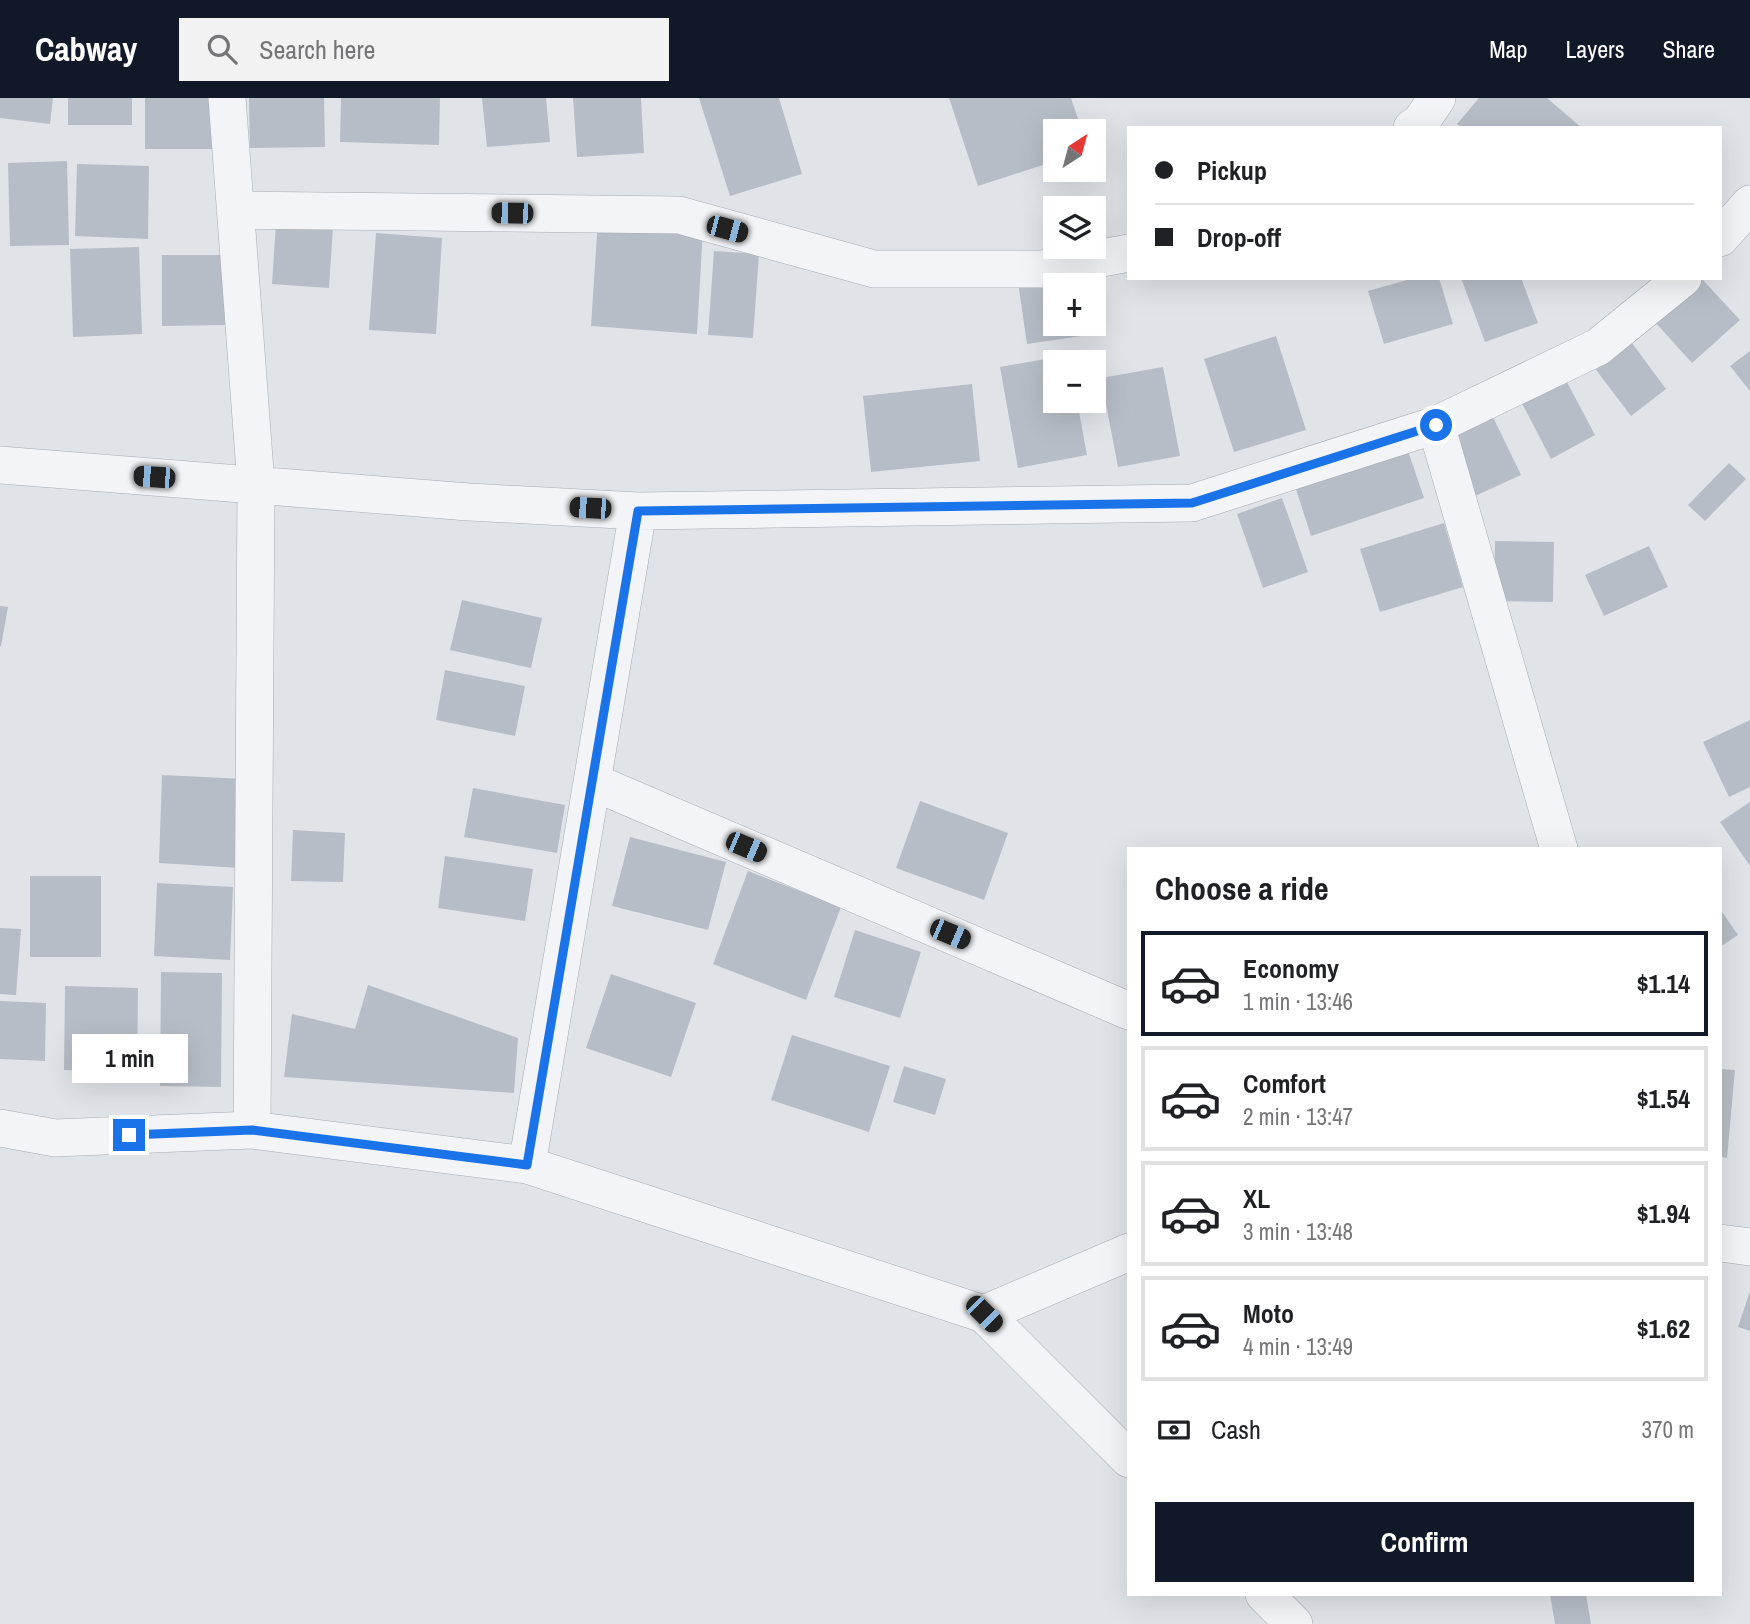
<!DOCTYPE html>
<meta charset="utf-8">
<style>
body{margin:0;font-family:"Archivo Narrow",sans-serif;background:#f2f2f2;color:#202124;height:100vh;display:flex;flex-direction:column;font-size:26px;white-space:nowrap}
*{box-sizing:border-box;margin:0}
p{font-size:23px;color:#757577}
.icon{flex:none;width:38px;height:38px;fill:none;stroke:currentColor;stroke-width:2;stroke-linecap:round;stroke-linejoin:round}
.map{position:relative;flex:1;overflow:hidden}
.sheet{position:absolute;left:1127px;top:749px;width:595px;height:749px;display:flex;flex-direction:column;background:#fff;border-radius:0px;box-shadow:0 7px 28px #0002}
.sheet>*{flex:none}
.top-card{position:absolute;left:1127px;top:28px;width:595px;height:154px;border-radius:0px;box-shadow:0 7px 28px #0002;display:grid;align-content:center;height:154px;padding:0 28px;background:#fff}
.needle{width:46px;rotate:36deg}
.buttons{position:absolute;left:1043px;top:21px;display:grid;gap:14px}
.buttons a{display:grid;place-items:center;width:63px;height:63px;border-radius:0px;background:#fff;box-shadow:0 7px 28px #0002;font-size:35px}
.end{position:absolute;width:32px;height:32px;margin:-16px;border:9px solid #1a73e8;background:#fff;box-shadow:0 0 0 4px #fff}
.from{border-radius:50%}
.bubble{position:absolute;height:49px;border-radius:0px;background:#fff;box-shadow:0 7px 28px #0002;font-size:23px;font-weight:700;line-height:49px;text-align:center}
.car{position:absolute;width:21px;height:42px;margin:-21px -10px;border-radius:9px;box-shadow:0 0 5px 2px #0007;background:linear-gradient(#222 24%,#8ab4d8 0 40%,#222 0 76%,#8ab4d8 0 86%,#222 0)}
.top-card b{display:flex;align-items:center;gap:24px;height:66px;font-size:26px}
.top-card b+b{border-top:2px solid #e0e0e0}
.top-card i{width:18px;height:18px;background:#202124}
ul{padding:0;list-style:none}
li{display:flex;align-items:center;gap:21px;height:105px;margin:0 14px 10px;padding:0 14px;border:4px solid #e0e0e0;border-radius:0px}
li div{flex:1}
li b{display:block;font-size:26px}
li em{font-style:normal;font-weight:700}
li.on{border-color:#111827}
li>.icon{width:63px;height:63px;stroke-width:1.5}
h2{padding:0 28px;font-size:32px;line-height:84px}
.pay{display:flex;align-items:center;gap:18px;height:77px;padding:0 28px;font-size:26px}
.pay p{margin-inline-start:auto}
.primary-button{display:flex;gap:14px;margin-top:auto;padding:14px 28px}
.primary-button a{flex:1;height:80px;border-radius:0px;background:#111827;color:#fff;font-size:28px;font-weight:700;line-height:80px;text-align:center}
header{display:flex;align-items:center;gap:42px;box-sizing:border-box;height:98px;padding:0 35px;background:#111827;color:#fff}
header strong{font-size:33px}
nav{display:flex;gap:38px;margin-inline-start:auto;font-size:24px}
.search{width:490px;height:63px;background:#f2f2f2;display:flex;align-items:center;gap:18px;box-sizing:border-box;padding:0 24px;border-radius:0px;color:#757577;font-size:26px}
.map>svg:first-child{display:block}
.building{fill:#b7bdc6}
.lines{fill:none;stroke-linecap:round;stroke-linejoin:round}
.minor-casing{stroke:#a5abb3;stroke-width:38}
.minor{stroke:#f3f4f7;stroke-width:37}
.route{stroke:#1a73e8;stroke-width:9}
</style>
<header>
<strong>Cabway</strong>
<div class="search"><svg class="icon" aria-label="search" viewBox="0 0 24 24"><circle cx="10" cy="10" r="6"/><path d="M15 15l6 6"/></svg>Search here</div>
<nav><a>Map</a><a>Layers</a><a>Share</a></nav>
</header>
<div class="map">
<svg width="1750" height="1526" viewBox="0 0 1750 1526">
<rect width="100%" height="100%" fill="#e0e4e9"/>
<path class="building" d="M0 0H53L50 26 0 20Z
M68 0H132V27H68Z
M145 0H215V51H145Z
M249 0H324L325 49 250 50Z
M341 0H440L439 47 340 44Z
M482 0H546L550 44 487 49Z
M573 0H641L644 55 577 59Z
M699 0H779L802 76 730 98Z
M949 0H1071L1082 33H1055V63L978 88Z
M1479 0H1547L1582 30H1462L1457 26Z
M67 63 69 147 10 148 8 65Z
M77 66 149 68 148 141 75 138Z
M599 106 704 113 697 236 591 228Z
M277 110 334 114 329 190 272 186Z
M376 135 442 140 436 236 369 232Z
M139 149 142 236 73 239 70 151Z
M714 153 759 156 753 240 708 237Z
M1077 155 1081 187H1055V226H1087L1088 237 1027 246 1015 163Z
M162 157H226L227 227 162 228Z
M1414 180H1439L1453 226 1384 246 1368 193Z
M1461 180H1521L1538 225 1485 244Z
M1701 180 1740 222 1692 265 1654 223Z
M1623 233 1666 291 1631 318 1587 260Z
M1276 238 1306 332 1234 354 1204 261Z
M1750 253V293L1730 268Z
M1068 257 1070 264H1055V303H1077L1087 357 1018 370 1000 269Z
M1163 269 1180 358 1118 369 1101 280Z
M1560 271 1595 337 1551 361 1516 294Z
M972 286 980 363 871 374 863 298Z
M1480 292 1521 377 1475 398 1435 314Z
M1408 353 1424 400 1311 438 1296 391Z
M1729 365 1746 381 1705 423 1688 407Z
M1282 400 1308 474 1263 490 1237 416Z
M1444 425 1463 489 1380 514 1360 451Z
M1495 443 1554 444 1553 504 1494 503Z
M1649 448 1668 489 1604 518 1585 477Z
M462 502 542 520 531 570 450 552Z
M0 508 8 509 1 548H0Z
M445 572 525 588 515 638 436 622Z
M1750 622V689L1729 699 1703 644Z
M162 677 244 681 240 770 159 765Z
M473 690 565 707 557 755 464 739Z
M920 703 1008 735 984 802 896 770Z
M1750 704V768L1720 724Z
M293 732 345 735 343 784 291 783Z
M630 739 726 764 708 832 612 808Z
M445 758 533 771 525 823 438 810Z
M748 773 841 809 806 902 713 866Z
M30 778H101V859H30Z
M157 785 233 789 230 862 154 858Z
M1720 811 1738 837 1720 849Z
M0 830 21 831 16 897 0 896Z
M855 832 921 854 900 920 834 899Z
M161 874 222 875 221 989 160 988Z
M611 876 696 905 671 979 586 950Z
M368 887 518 940 514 995 284 979 292 916 355 931Z
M65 888 138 890 137 974 64 972Z
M0 903 46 905 45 963 0 961Z
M792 937 890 968 869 1034 771 1002Z
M904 968 946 981 935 1017 893 1004Z
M1720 971 1735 972 1727 1060 1720 1059Z
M1750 1193V1233L1738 1229Z
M1550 1496H1586L1591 1526H1555Z"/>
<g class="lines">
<g class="minor-casing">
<path id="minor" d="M227 0 256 387 252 1032
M1412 30 1420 25 1437 0
M235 112 679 117 874 171H1042L1129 155
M1720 140 1750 106
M1436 327 1559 751
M0 367 469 404 638 413 1192 405 1436 327 1598 249 1683 180
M593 684 1129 913
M0 1030 55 1040 252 1032 527 1067 638 413
M527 1067 984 1216 1129 1154
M1720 1145 1750 1149
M984 1216 1129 1361
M1264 1496 1294 1526"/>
</g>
<use href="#minor" class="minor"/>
</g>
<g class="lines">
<path class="route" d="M129 1037 252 1032 527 1067 638 413 1192 405 1436 327"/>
</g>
</svg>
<div class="buttons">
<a><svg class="needle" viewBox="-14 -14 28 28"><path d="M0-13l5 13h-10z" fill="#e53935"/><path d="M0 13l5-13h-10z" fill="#757577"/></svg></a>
<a><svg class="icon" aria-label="layers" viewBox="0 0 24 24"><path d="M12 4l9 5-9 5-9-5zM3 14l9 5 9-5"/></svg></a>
<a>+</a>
<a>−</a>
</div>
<i class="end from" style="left:1436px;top:327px"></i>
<i class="end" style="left:129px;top:1037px"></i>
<div class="bubble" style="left:72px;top:936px;width:116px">1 min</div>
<i class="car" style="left:512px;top:115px;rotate:271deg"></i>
<i class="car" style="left:727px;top:131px;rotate:105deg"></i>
<i class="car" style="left:154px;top:379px;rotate:274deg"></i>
<i class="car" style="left:590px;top:410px;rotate:273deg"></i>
<i class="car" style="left:746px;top:749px;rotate:113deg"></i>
<i class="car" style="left:950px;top:836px;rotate:113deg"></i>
<i class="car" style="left:984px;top:1216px;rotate:135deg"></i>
<div class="top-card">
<b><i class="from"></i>Pickup</b>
<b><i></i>Drop-off</b>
</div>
<section class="sheet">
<h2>Choose a ride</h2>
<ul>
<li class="on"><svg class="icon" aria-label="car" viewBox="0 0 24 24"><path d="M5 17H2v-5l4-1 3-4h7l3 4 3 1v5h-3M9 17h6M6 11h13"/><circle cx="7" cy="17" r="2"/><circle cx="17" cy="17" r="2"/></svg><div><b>Economy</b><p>1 min · 13:46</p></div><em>$1.14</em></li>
<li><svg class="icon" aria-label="car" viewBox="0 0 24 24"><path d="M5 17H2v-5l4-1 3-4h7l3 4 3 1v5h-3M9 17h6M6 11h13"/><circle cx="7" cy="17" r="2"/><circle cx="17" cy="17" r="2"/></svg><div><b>Comfort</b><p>2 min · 13:47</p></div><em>$1.54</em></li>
<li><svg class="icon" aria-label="car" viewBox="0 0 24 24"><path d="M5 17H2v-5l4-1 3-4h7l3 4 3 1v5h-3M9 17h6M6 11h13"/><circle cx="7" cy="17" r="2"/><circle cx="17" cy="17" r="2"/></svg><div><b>XL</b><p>3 min · 13:48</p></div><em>$1.94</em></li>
<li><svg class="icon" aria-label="car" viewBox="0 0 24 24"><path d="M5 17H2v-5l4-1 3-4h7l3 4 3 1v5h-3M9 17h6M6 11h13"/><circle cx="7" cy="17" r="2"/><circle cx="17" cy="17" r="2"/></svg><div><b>Moto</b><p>4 min · 13:49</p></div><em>$1.62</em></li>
</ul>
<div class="pay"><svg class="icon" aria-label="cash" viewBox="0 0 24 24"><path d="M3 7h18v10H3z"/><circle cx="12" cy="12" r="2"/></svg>Cash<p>370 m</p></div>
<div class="primary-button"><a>Confirm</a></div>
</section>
</div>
